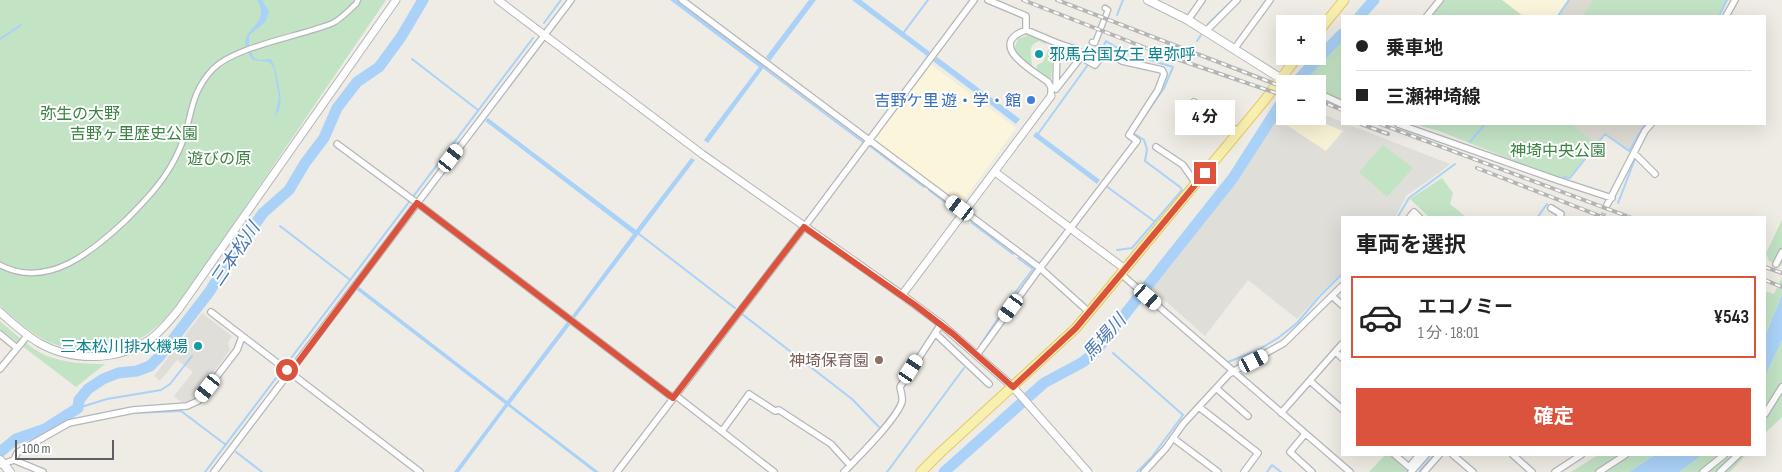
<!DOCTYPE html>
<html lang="ja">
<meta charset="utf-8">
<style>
body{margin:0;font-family:"Sofia Sans Condensed","Noto Sans JP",sans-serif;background:#f6f6f6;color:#222;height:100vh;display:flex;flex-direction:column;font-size:19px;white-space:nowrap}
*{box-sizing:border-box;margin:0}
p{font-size:16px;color:#767676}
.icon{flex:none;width:28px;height:28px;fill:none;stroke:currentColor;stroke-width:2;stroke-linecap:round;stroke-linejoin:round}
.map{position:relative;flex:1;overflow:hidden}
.drawer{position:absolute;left:1341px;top:216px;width:425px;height:240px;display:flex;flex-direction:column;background:#fff;border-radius:0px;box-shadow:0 5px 20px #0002}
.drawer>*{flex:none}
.top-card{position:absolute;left:1341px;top:15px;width:425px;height:110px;border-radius:0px;box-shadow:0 5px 20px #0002;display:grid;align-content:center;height:110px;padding:0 15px;background:#fff}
.controls{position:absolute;left:1276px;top:15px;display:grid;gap:10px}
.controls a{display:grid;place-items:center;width:50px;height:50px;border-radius:0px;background:#fff;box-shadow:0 5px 20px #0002;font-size:25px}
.scale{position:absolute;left:15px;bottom:12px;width:99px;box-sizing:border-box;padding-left:5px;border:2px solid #5c5f64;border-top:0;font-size:14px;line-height:18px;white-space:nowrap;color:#5c5f64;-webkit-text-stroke:4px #fff;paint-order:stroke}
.end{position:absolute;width:22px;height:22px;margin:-11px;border:6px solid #db523d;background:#fff;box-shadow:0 0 0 2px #fff}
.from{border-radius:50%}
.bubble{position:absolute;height:35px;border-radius:0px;background:#fff;box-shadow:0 5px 20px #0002;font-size:16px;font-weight:700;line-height:35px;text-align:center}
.car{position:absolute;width:15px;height:30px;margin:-15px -8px;border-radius:6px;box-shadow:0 0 4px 1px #0007;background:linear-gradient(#fff 24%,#345 0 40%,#fff 0 76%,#345 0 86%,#fff 0)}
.top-card b{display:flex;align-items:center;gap:18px;height:48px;font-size:19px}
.top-card b+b{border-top:1px solid #e0e0e0}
.top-card i{width:12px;height:12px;background:#222}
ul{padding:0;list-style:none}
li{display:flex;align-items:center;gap:15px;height:82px;margin:0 10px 8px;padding:0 5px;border:2px solid transparent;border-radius:0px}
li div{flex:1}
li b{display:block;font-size:19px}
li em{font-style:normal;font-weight:700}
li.selected{border-color:#db523d}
li>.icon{width:45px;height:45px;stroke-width:1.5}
h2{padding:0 15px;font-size:22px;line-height:60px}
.button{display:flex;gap:10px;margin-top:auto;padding:10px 15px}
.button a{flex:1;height:58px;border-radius:0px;background:#db523d;color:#fff;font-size:20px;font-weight:700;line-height:58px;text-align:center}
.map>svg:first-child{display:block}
.commercial{fill:#fbf5dc}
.industrial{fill:#dfded9}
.education{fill:#dddbd3}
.green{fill:#c3e3c5}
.sand{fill:#f7f1d6}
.water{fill:#aad2f8}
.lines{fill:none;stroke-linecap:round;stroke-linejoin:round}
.stream{stroke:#aad2f8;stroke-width:2}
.river{stroke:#aad2f8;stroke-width:11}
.minor-tunnel{stroke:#cac9c4;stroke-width:5.5;stroke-dasharray:5.5 3;stroke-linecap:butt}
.pedestrian-casing{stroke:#b5b6ba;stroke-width:7}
.minor-casing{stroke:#b5b6ba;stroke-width:8}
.tertiary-casing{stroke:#b5b6ba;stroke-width:9}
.secondary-casing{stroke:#b6b8bd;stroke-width:10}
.primary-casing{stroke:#e6c965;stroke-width:11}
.pedestrian{stroke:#fff;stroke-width:4.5}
.minor{stroke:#fff;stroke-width:5.5}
.tertiary{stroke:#fff;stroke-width:7}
.secondary{stroke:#fff;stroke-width:8}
.primary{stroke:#f8f0af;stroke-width:9}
.rail-casing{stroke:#b4b5b5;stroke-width:4}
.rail{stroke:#fff;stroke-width:2;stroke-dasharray:5.5;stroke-linecap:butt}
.route{stroke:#db523d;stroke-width:6}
.culture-dot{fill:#0f9aa8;stroke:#fff;stroke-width:2}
.shop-dot{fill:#3f7fe0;stroke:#fff;stroke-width:2}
.education-dot{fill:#8d6e63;stroke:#fff;stroke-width:2}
.labels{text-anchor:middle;stroke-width:4;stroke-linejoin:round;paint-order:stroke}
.culture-label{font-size:16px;fill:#0d838f;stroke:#fff;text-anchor:start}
.shop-label{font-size:16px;fill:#366cbe;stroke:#fff;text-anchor:end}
.park-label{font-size:16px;fill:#3c8343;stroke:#fff}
.education-label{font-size:16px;fill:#785e54;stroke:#fff;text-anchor:end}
.water-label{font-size:18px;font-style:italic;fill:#4b78b2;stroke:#fff}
</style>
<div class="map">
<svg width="1782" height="472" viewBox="0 0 1782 472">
<rect width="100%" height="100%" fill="#eeece4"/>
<path class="commercial" d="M1502 0H1568L1557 16H1523Z
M929 63 1016 128 960 205 873 140Z"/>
<path class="industrial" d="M1285 103V116H1318V112L1342 122V124H1347L1450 164 1439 173 1407 195 1395 217 1342 218V272L1318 296 1297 319 1248 280 1205 336 1152 289 1242 174Z
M202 313 232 336 228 343 230 350 194 399 182 403 174 396 193 372 177 360 160 381 154 376Z"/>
<path class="education" d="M1568 0H1727L1719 16H1557Z
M1571 124H1644L1628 151 1604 134 1597 143Z"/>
<path class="green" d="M0 0H386L192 285C185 294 179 304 171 312 139 351 92 362 47 341 29 332 15 318 0 306Z
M1444 0H1502L1523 16H1431Z
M1594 0H1727L1719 16H1582Z
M1028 35 1048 42 1045 44 1039 41C1026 46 1032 55 1032 67L1017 55 1014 49 1018 39Z
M1342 40V100L1318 89V84H1310L1304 79Z
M1051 43 1054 48 1051 79 1036 70 1037 65 1043 62Z
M1413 124H1571L1597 143 1568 179 1558 178 1439 131Z
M1383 145 1413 168 1387 197 1359 172Z
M1442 178 1453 193 1450 204 1466 217H1429L1410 199Z
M1782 220V266L1769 261 1766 253Z
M1782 277V295L1765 336V291L1774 294Z
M0 321C13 332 31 349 47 356 66 363 85 364 105 364L76 387 0 329Z
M1782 340V417L1765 433V376Z
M1385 455H1390L1408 472H1369Z
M1598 455H1655L1629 472H1571Z
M1702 455H1746L1730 472H1679Z"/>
<path class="sand" d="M1286 116H1307L1343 131 1326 151 1282 122Z"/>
<path class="water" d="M257 0H262L269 11 266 21 249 36V47L254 58 260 60 271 59C276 67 276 72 278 82 280 94 284 106 275 116L279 98 274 68 269 62 253 60C227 28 275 29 257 0Z
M670 0H677L765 66 708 143 704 140 759 67Z
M809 0H816L770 61 766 57Z
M852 0H861L930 52 927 56Z
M937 57 1020 119 1016 124 933 61Z
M488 118 636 230 691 158 695 160 575 318 572 316 633 234 485 121Z
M1036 132 1100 180 1097 184 1033 136Z
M359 287 507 401 567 322 570 325 510 404 599 472H594L508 406 459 472H454L505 404 357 290Z
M1782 295V340L1765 376V336Z
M1655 455H1702L1679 472H1629Z"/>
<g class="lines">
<path class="stream" d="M1117 15 1123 0
M1558 16 1569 0
M1719 16 1727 0
M544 23 561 0
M1208 24 1233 0
M904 32 928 0
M0 39 21 25
M1197 41 1201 35
M1100 54 1106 41 1124 52 1173 67 1164 88 1133 133 1144 140 1147 149 1145 161 1180 187 1182 190 1132 248 1117 250
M412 59 478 110
M764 68 863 142
M1038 134 1087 66
M1470 142 1485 124
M870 146 924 187
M1564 177 1570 178 1605 134 1629 151 1645 124
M1106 186 1154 221
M929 190 955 210
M1618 203 1635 159
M1397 218 1409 198 1455 164
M1537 218 1547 204
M972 223 1013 254
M280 226 349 279
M639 234 735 308
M1008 302 1033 269 1018 258
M742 314 852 399 879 427
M981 344 1005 308
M1113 353 1183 415 1151 458 1137 472
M1228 362 1258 350 1278 338 1297 323 1319 297 1342 274
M78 408 107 399 161 390 170 384 192 356
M133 413 181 411 226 445
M236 452 262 472
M205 472 533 38
M887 472 964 368
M1267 472 1272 465 1281 472
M1419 472 1434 455"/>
<path class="river" d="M1360 16 1374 0
M1294 84 1342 34
M0 452 16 439 45 429 78 408 79 400 88 389 103 379 118 373 137 371 150 366 160 356 210 291 227 263 263 213 289 190 305 163 324 138 337 108 357 82 379 67 401 37 423 0
M944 472 1044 383 1083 362 1095 352 1233 178 1285 97"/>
<path class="minor-tunnel" d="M1602 218 1607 205"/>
<g class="pedestrian-casing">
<path id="pedestrian" d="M1092 42 1095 43 1108 10 1105 8
M0 265C48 290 93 251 126 220 148 198 168 177 180 148 193 119 188 95 213 69 235 46 302 36 333 23 341 19 349 10 356 4L358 0"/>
</g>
<g class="minor-casing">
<path id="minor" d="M682 0 1040 268 1137 141 1129 135 1158 90 1164 74 1162 70 1122 61 1106 51 1095 65 1081 57
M988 0 1026 16V30
M1427 16 1440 0
M1726 16 1735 0
M1188 20 1202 0
M1206 31 1237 0
M1235 48 1270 0
M1280 78 1295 84
M1056 89 1081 57 1078 50 1057 43
M1318 93 1342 104
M1051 96V87L1048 82C1032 70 986 45 1026 30L1057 43 1056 88
M1194 102 1239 132
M1398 124 1557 180 1612 198
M337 144 417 203 673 398
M1156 147 1183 165 1196 184
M1634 153 1655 174
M1607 205 1645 131 1651 124
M1551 208 1561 214 1559 218
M1409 218 1414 212 1420 218
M1776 264 1782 252
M1121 274 1350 472
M1332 296 1342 305
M211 312 420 472
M935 333 989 384
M0 334 17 348
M1336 352 1342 358
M977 355 1040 268 1090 313
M0 369 28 335
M1310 381 1342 409
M1216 388 1248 416
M675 395 774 472
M1199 407 1258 453 1244 472
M1281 413 1342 344
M1765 414 1782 387
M722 431 749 394 775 411 779 410 831 444 850 465
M1305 434 1290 452 1312 472
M1173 438 1218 472
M1395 455 1409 467 1419 455
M1453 455 1473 472
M1513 455 1532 472
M14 460 17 453 23 449 69 423 133 410 187 406 198 401 237 350 242 337
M0 465 14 460 43 472
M214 472 571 0
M617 472 808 222 974 0
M844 472C858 457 896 420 902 402 903 397 901 392 900 387L941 324
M1144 472 1166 448 1183 424 1229 374 1284 343 1342 286
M1411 472 1426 455
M1424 472 1439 455
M1555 472 1581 455
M1599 472 1625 455
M1703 472 1724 455
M1720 472 1738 455"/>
</g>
<g class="tertiary-casing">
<path id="tertiary" d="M498 0 702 154 902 295 941 324 1013 387 1088 472
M995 172 1125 269
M902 295 1051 96
M0 312C12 323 26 335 39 343 73 362 117 361 149 340 161 332 170 320 179 309L396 0"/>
</g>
<g class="secondary-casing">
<path id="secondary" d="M1148 0 1188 20 1280 78
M0 460 10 472"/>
</g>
<g class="primary-casing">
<path id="primary" d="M1318 32 1344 0
M921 472 941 452 1076 328 1264 101 1298 56"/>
</g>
<use href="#pedestrian" class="pedestrian"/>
<use href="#minor" class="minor"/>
<use href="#tertiary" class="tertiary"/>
<use href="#secondary" class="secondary"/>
<use href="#primary" class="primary"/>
<g class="rail-casing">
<path id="rail" d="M1023 0 1159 53 1285 96
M1057 0 1283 87
M1318 100 1342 110
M1361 124 1388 134
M1380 124 1632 218
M1477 168 1605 218
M1765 267 1782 273
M1765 280 1782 287"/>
</g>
<use href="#rail" class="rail"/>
</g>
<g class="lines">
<path class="route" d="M287 370 290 373 417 203 673 398 804 227 915 305 953 334 1013 387 1076 328 1205 173"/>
</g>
<g class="culture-dot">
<circle cx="1039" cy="54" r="5"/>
<circle cx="198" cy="346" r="5"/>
</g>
<circle class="shop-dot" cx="1031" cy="100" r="5"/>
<circle class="education-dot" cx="879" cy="360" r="5"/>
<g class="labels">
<g class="culture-label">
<text x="1049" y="60">邪馬台国女王 卑弥呼</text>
<text x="188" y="352" text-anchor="end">三本松川排水機場</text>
</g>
<g class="shop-label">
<text x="1021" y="106">吉野ケ里 遊・学・館</text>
</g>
<g class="park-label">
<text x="80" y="119">弥生の大野</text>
<text x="134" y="139">吉野ヶ里歴史公園</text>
<text x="1558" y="156">神埼中央公園</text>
<text x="219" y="164">遊びの原</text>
</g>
<g class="education-label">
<text x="869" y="366">神埼保育園</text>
</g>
<g class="water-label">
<text transform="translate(235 254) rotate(-56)" y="6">三本松川</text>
<text transform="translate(1104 337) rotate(-48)" y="6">馬場川</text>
</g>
</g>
</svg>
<div class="controls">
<a>+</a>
<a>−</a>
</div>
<div class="scale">100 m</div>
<i class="end from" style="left:287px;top:370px"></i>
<i class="end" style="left:1205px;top:173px"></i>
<div class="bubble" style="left:1175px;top:100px;width:60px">4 分</div>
<i class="car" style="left:451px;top:158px;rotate:37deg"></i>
<i class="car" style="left:960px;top:208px;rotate:307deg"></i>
<i class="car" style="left:1148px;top:297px;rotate:131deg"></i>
<i class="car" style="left:1011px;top:308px;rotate:216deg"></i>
<i class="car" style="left:1254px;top:361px;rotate:63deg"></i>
<i class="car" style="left:911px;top:369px;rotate:33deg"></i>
<i class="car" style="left:208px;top:388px;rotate:218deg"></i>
<div class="top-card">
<b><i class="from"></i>乗車地</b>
<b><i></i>三瀬神埼線</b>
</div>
<section class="drawer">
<h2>車両を選択</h2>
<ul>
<li class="selected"><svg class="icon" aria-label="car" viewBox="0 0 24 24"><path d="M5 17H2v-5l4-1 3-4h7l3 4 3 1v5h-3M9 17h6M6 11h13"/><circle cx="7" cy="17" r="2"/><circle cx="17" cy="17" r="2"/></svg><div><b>エコノミー</b><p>1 分 · 18:01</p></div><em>¥543</em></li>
</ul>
<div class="button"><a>確定</a></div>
</section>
</div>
